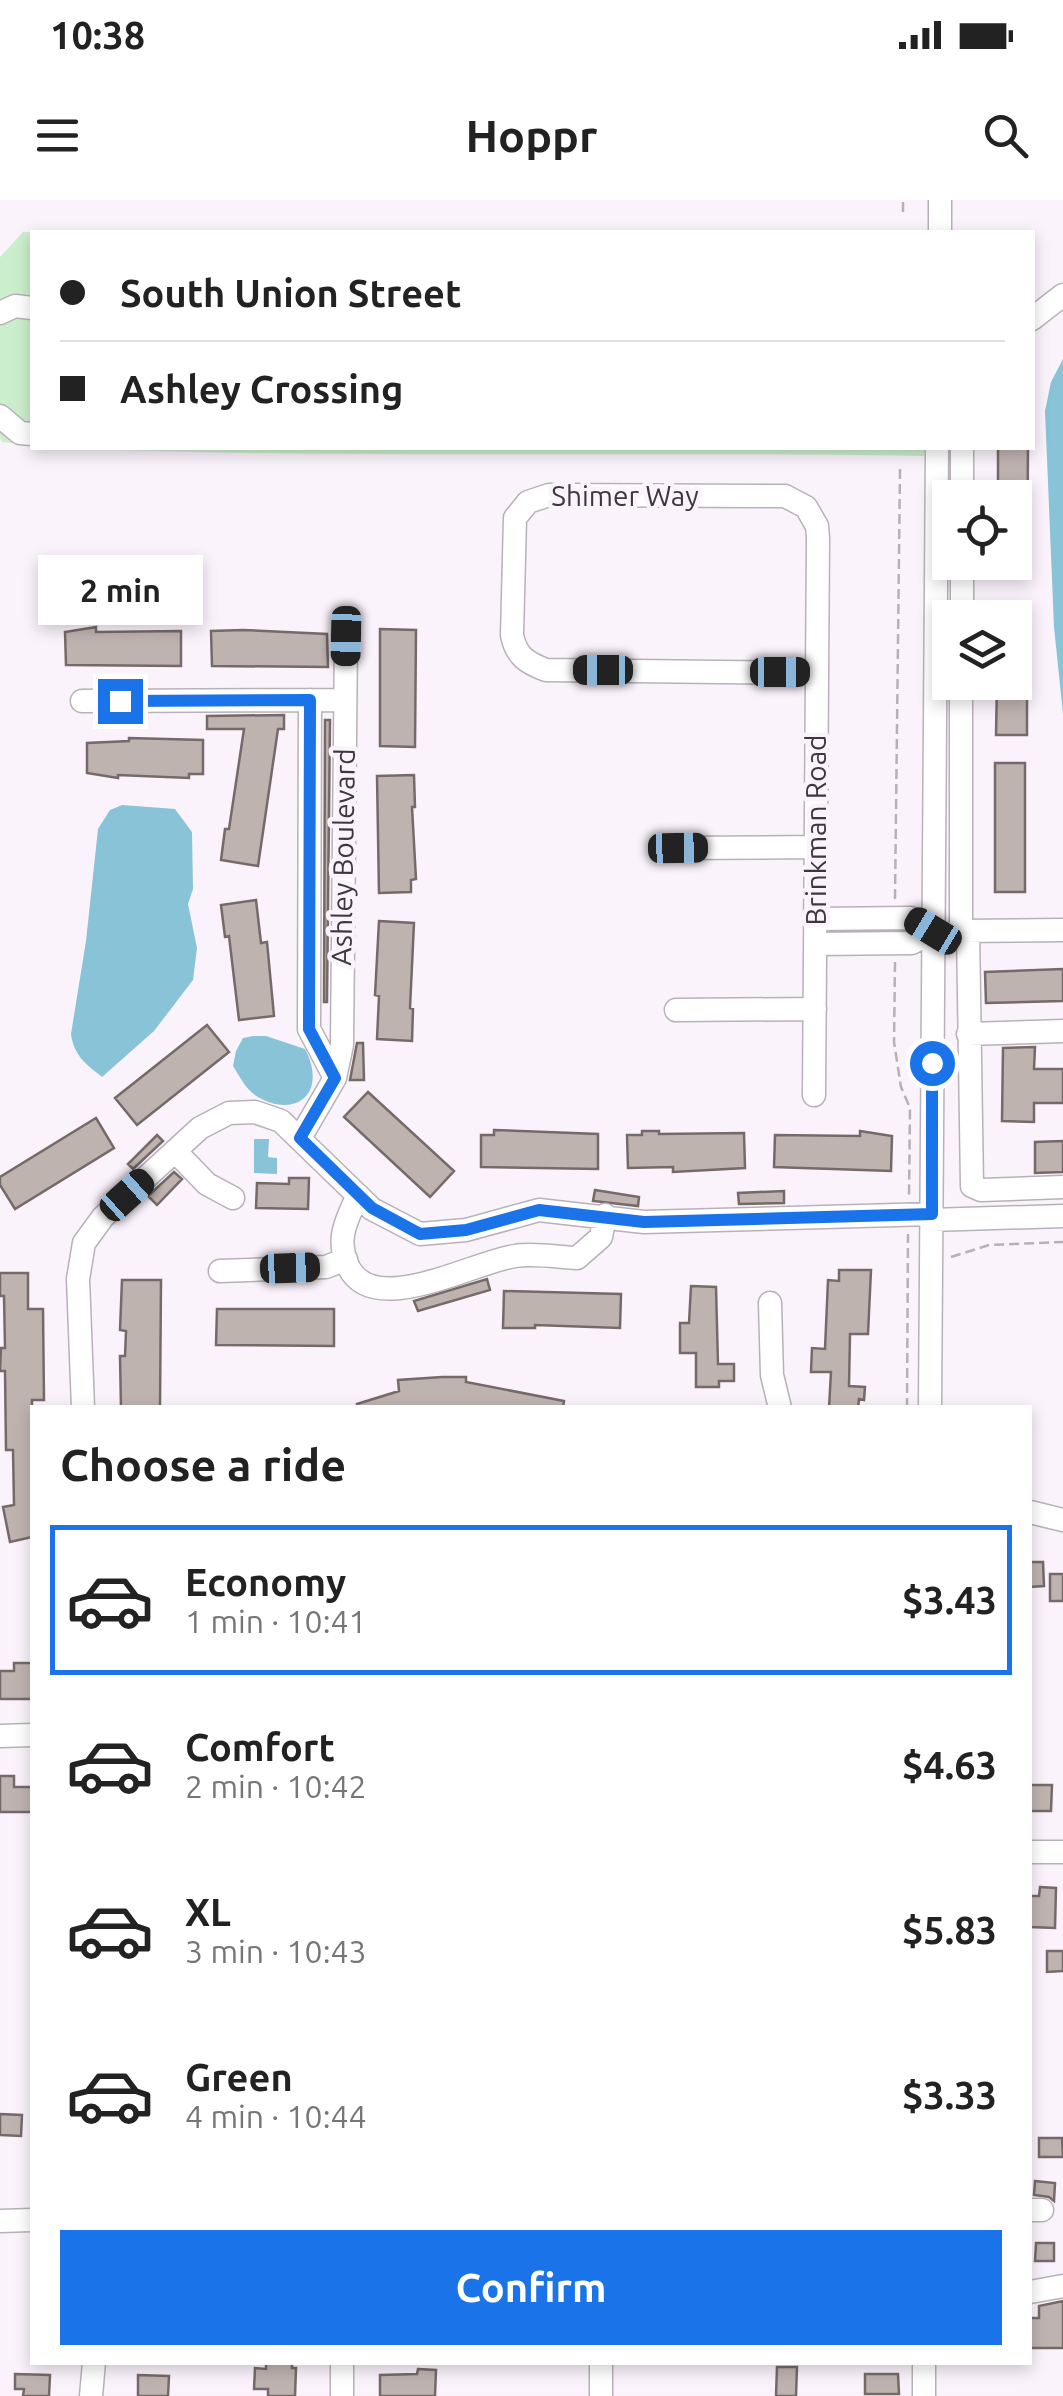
<!DOCTYPE html>
<meta charset="utf-8">
<style>
body{margin:0;font-family:Ubuntu,sans-serif;background:#f2f2f2;color:#222;height:100vh;display:flex;flex-direction:column;font-size:38px;white-space:nowrap}
*{box-sizing:border-box;margin:0}
p{font-size:32px;color:#767676}
.icon{flex:none;width:55px;height:55px;fill:none;stroke:currentColor;stroke-width:2;stroke-linecap:round;stroke-linejoin:round}
.map{position:relative;flex:1;overflow:hidden}
.details{position:absolute;left:30px;top:1205px;width:1002px;height:960px;display:flex;flex-direction:column;background:#fff;border-radius:0px;box-shadow:0 5px 15px #0003}
.details>*{flex:none}
.banner{position:absolute;left:30px;top:30px;width:1005px;height:220px;border-radius:0px;box-shadow:0 5px 15px #0003;display:grid;align-content:center;height:220px;padding:0 30px;background:#fff}
.buttons{position:absolute;left:932px;top:280px;display:grid;gap:20px}
.buttons a{display:grid;place-items:center;width:100px;height:100px;border-radius:0px;background:#fff;box-shadow:0 5px 15px #0003;font-size:50px}
.end{position:absolute;width:45px;height:45px;margin:-22px;border:12px solid #1a73e8;background:#fff;box-shadow:0 0 0 5px #fff}
.from{border-radius:50%}
.bubble{position:absolute;height:70px;border-radius:0px;background:#fff;box-shadow:0 5px 15px #0003;font-size:32px;font-weight:700;line-height:70px;text-align:center}
.car{position:absolute;width:30px;height:60px;margin:-30px -15px;border-radius:12px;box-shadow:0 0 8px 2px #0007;background:linear-gradient(#222 24%,#8ab4d8 0 40%,#222 0 76%,#8ab4d8 0 86%,#222 0)}
.banner b{display:flex;align-items:center;gap:35px;height:95px;font-size:38px}
.banner b+b{border-top:2px solid #e0e0e0}
.banner i{width:25px;height:25px;background:#222}
ul{padding:0;list-style:none}
li{display:flex;align-items:center;gap:30px;height:150px;margin:0 20px 15px;padding:0 10px;border:5px solid transparent;border-radius:0px}
li div{flex:1}
li b{display:block;font-size:38px}
li em{font-style:normal;font-weight:700}
li.active{border-color:#1a73e8}
li>.icon{width:90px;height:90px;stroke-width:1.5}
h2{padding:0 30px;font-size:45px;line-height:120px}
.action{display:flex;gap:20px;margin-top:auto;padding:20px 30px}
.action a{flex:1;height:115px;border-radius:0px;background:#1a73e8;color:#fff;font-size:40px;font-weight:700;line-height:115px;text-align:center}
.status{display:flex;justify-content:space-between;align-items:center;height:70px;padding:0 50px;background:#fff;direction:ltr}
.status svg{height:28px;fill:currentColor}
header{display:flex;justify-content:space-between;align-items:center;height:130px;padding:0 30px;background:#fff;font-size:45px;font-weight:700}
.map>svg:first-child{display:block}
.green{fill:#cbefcc}
.water{fill:#88c3d7}
.building{fill:#bfb3b0;stroke:#756a68;stroke-width:2.5}
.lines{fill:none;stroke-linecap:round;stroke-linejoin:round}
.minor-casing{stroke:#b9b1b9;stroke-width:25}
.path{stroke:#b6b0b7;stroke-width:2.5;stroke-dasharray:10 5;stroke-linecap:butt}
.minor{stroke:#fff;stroke-width:22}
.route{stroke:#1a73e8;stroke-width:12}
.labels{text-anchor:middle;stroke-width:9;stroke-linejoin:round;paint-order:stroke}
.street-label{font-size:28px;fill:#3c393c;stroke:#fbf3fc}
</style>
<div class="status"><b>10:38</b><svg viewBox="0 0 49 12"><path d="M0 12V9h3v3zM5 12V6h3v6zM10 12V3h3v9zM15 12V0h3v12zM26 1h20v11H26zM47 4h2v5h-2z"/></svg></div>
<header><svg class="icon" aria-label="menu" viewBox="0 0 24 24"><path d="M4 6h16M4 12h16M4 18h16"/></svg>Hoppr<svg class="icon" aria-label="search" viewBox="0 0 24 24"><circle cx="10" cy="10" r="6"/><path d="M15 15l6 6"/></svg></header>
<div class="map">
<svg width="1063" height="2196" viewBox="0 0 1063 2196">
<rect width="100%" height="100%" fill="#fbf3fc"/>
<path class="green" d="M470 31 548 32H32V245L2 242 0 238V57L23 32Z
M55 248H924V256C635 251 344 259 55 248Z"/>
<path class="water" d="M1063 159V514L1054 427 1045 211 1051 182Z
M122 605 175 609 192 632 193 689 188 704 197 748 193 780 154 831 102 877C86 864 74 856 71 834L86 741 98 629 110 610Z
M253 836H266L305 849C328 893 296 919 258 897 246 890 240 877 233 866L236 851 243 838Z
M254 939H269L268 957 277 958V974L254 973Z"/>
<path class="building" d="M998 248H1028L1027 377 997 376V362H1015V298H998Z
M96 427V432L181 431V466L66 465 65 432Z
M380 429 416 430 415 547 380 546Z
M243 430 327 434 328 467 212 466 211 431Z
M997 482H1027V535H996Z
M284 515V529H278L258 666 221 660 225 629H229L244 529H207V516Z
M325 520H330L327 802H324Z
M129 538 203 540V574H189V578L118 575V578L87 573V543L129 541Z
M995 563H1025V692H995Z
M414 575 415 607H412L416 679 411 680V692L379 693 377 576Z
M256 700 261 743 267 742 274 816 239 820 229 736 225 737 221 705Z
M379 721 414 723 410 808 413 809 412 841 377 839 379 796 375 795Z
M1063 769V801L986 803 985 772Z
M207 825 229 852 137 925 115 898Z
M357 843H363L364 880H350Z
M1035 847 1034 869H1063V903H1034V922L1002 921 1003 848Z
M368 892 454 971 430 997 344 917Z
M96 918 114 948 15 1009 0 985V977Z
M494 930 598 934V969L481 967V935H494Z
M642 931H659V934L744 933 745 968 673 972V967L628 968 627 935H642Z
M860 931 892 936 891 971 774 967 775 935 860 936Z
M157 935 163 941 133 969 128 964Z
M1063 941V972L1035 973V942Z
M174 972 182 979 157 1005 148 996Z
M289 978H309L308 1009 256 1008 257 983 289 984Z
M595 990 639 997 638 1006 593 1001Z
M784 991V1003L739 1004 738 993Z
M839 1070H871L868 1134H850L849 1186 865 1187 864 1200 859 1199 858 1208H829L831 1172H811L812 1148 825 1149 828 1080 839 1081Z
M0 1073H28V1109H43L44 1200H32V1337L10 1342 3 1307 14 1305 13 1250H6L5 1171H0L1 1148H5L4 1096H0Z
M487 1079 490 1090 418 1111 414 1101Z
M122 1080H161L160 1208H121L120 1156H125L126 1131 120 1130Z
M691 1086 716 1087 718 1164H734V1181H719V1187H696V1153H680V1123H689Z
M504 1091 621 1094 620 1128 535 1125V1128H503Z
M217 1109H334V1146L216 1145Z
M442 1177H466V1182L564 1201 563 1208H357V1204L399 1191 398 1180Z
M1030 1362H1043L1044 1386 1030 1387Z
M1050 1374H1063V1401H1050Z
M14 1463H32V1499H0V1471H14Z
M0 1576H14V1587H32V1612H0Z
M1030 1585H1052L1051 1611H1030Z
M1040 1687 1056 1688 1055 1728 1030 1727V1696H1039Z
M1047 1751H1063V1771L1047 1772Z
M0 1914 22 1915 21 1936 0 1935Z
M1039 1938H1062L1063 1957H1039Z
M1035 1981 1055 1983 1054 2001 1049 1997 1034 1995Z
M1036 2043H1054V2061H1035Z
M1063 2101V2148H1030V2118H1039V2106Z
M266 2162H292V2168H296L295 2196H268V2189H254L255 2168 266 2169Z
M777 2167H797L796 2196H776Z
M418 2169 436 2170 435 2196H380V2175L417 2174Z
M15 2174 50 2175 49 2196H23L24 2189H15Z
M865 2174H898L899 2194H865Z
M138 2175 169 2176 168 2196H138Z"/>
<g class="lines">
<g class="minor-casing">
<path id="minor" d="M940 32V0
M0 113 15 106 32 108
M1032 119 1063 95
M0 216 20 233 32 234
M962 298V248
M962 418V362
M310 500 309 829 335 878
M82 501 345 500
M678 648 816 647
M816 719 911 718 933 731
M957 731 1063 730
M961 731V482
M968 731 972 986 981 990 1063 987
M815 744 912 743 933 731
M676 810 815 809
M968 834 1063 831
M814 895 818 338 817 326 806 307 785 296 549 295 528 302 515 318 512 435C516 456 527 463 546 470L817 473
M300 938 335 878 342 845 346 437
M176 952 207 984 233 998
M358 995C346 1021 335 1040 349 1068 375 1118 473 1062 515 1056 534 1053 557 1057 577 1058L601 1037 605 1015
M931 1020 1063 1016
M220 1071 326 1067 346 1059
M770 1103 772 1175 780 1208
M83 1208 78 1079 84 1043 103 1017 200 928 229 913 255 912 281 921 372 1009 420 1034 466 1030 539 1010 644 1022 932 1014
M930 1208 937 248
M1030 1312 1063 1320
M0 1536 32 1535
M1030 1652H1063
M1030 2010H1042
M0 2021 32 2020
M1030 2092 1063 2086
M601 2162V2196
M91 2196 94 2162
M342 2196V2162
M924 2196V2162"/>
</g>
<path class="path" d="M903 12V0
M895 699 900 269
M895 762 894 842 901 887 910 908 909 996
M951 1057 989 1045 1063 1042
M907 1208 908 1034"/>
<use href="#minor" class="minor"/>
</g>
<g class="lines">
<path class="route" d="M120 501 310 500 309 829 335 878 300 938 372 1008 420 1034 466 1030 539 1010 644 1022 932 1014V863"/>
</g>
<g class="labels">
<g class="street-label">
<text x="625" y="306">Shimer Way</text>
<text transform="translate(816 630) rotate(-90)" y="10">Brinkman Road</text>
<text transform="translate(343 657) rotate(-89)" y="10">Ashley Boulevard</text>
</g>
</g>
</svg>
<div class="buttons">
<a><svg class="icon" aria-label="locate" viewBox="0 0 24 24"><circle cx="12" cy="12" r="6"/><path d="M12 2v4M12 18v4M2 12h4M18 12h4"/></svg></a>
<a><svg class="icon" aria-label="layers" viewBox="0 0 24 24"><path d="M12 4l9 5-9 5-9-5zM3 14l9 5 9-5"/></svg></a>
</div>
<i class="end from" style="left:932px;top:863px"></i>
<i class="end" style="left:120px;top:501px"></i>
<div class="bubble" style="left:38px;top:355px;width:165px">2 min</div>
<i class="car" style="left:346px;top:436px;rotate:181deg"></i>
<i class="car" style="left:603px;top:470px;rotate:270deg"></i>
<i class="car" style="left:780px;top:472px;rotate:90deg"></i>
<i class="car" style="left:678px;top:648px;rotate:89deg"></i>
<i class="car" style="left:933px;top:731px;rotate:301deg"></i>
<i class="car" style="left:127px;top:995px;rotate:48deg"></i>
<i class="car" style="left:290px;top:1068px;rotate:88deg"></i>
<div class="banner">
<b><i class="from"></i>South Union Street</b>
<b><i></i>Ashley Crossing</b>
</div>
<section class="details">
<h2>Choose a ride</h2>
<ul>
<li class="active"><svg class="icon" aria-label="car" viewBox="0 0 24 24"><path d="M5 17H2v-5l4-1 3-4h7l3 4 3 1v5h-3M9 17h6M6 11h13"/><circle cx="7" cy="17" r="2"/><circle cx="17" cy="17" r="2"/></svg><div><b>Economy</b><p>1 min · 10:41</p></div><em>$3.43</em></li>
<li><svg class="icon" aria-label="car" viewBox="0 0 24 24"><path d="M5 17H2v-5l4-1 3-4h7l3 4 3 1v5h-3M9 17h6M6 11h13"/><circle cx="7" cy="17" r="2"/><circle cx="17" cy="17" r="2"/></svg><div><b>Comfort</b><p>2 min · 10:42</p></div><em>$4.63</em></li>
<li><svg class="icon" aria-label="car" viewBox="0 0 24 24"><path d="M5 17H2v-5l4-1 3-4h7l3 4 3 1v5h-3M9 17h6M6 11h13"/><circle cx="7" cy="17" r="2"/><circle cx="17" cy="17" r="2"/></svg><div><b>XL</b><p>3 min · 10:43</p></div><em>$5.83</em></li>
<li><svg class="icon" aria-label="car" viewBox="0 0 24 24"><path d="M5 17H2v-5l4-1 3-4h7l3 4 3 1v5h-3M9 17h6M6 11h13"/><circle cx="7" cy="17" r="2"/><circle cx="17" cy="17" r="2"/></svg><div><b>Green</b><p>4 min · 10:44</p></div><em>$3.33</em></li>
</ul>
<div class="action"><a>Confirm</a></div>
</section>
</div>
